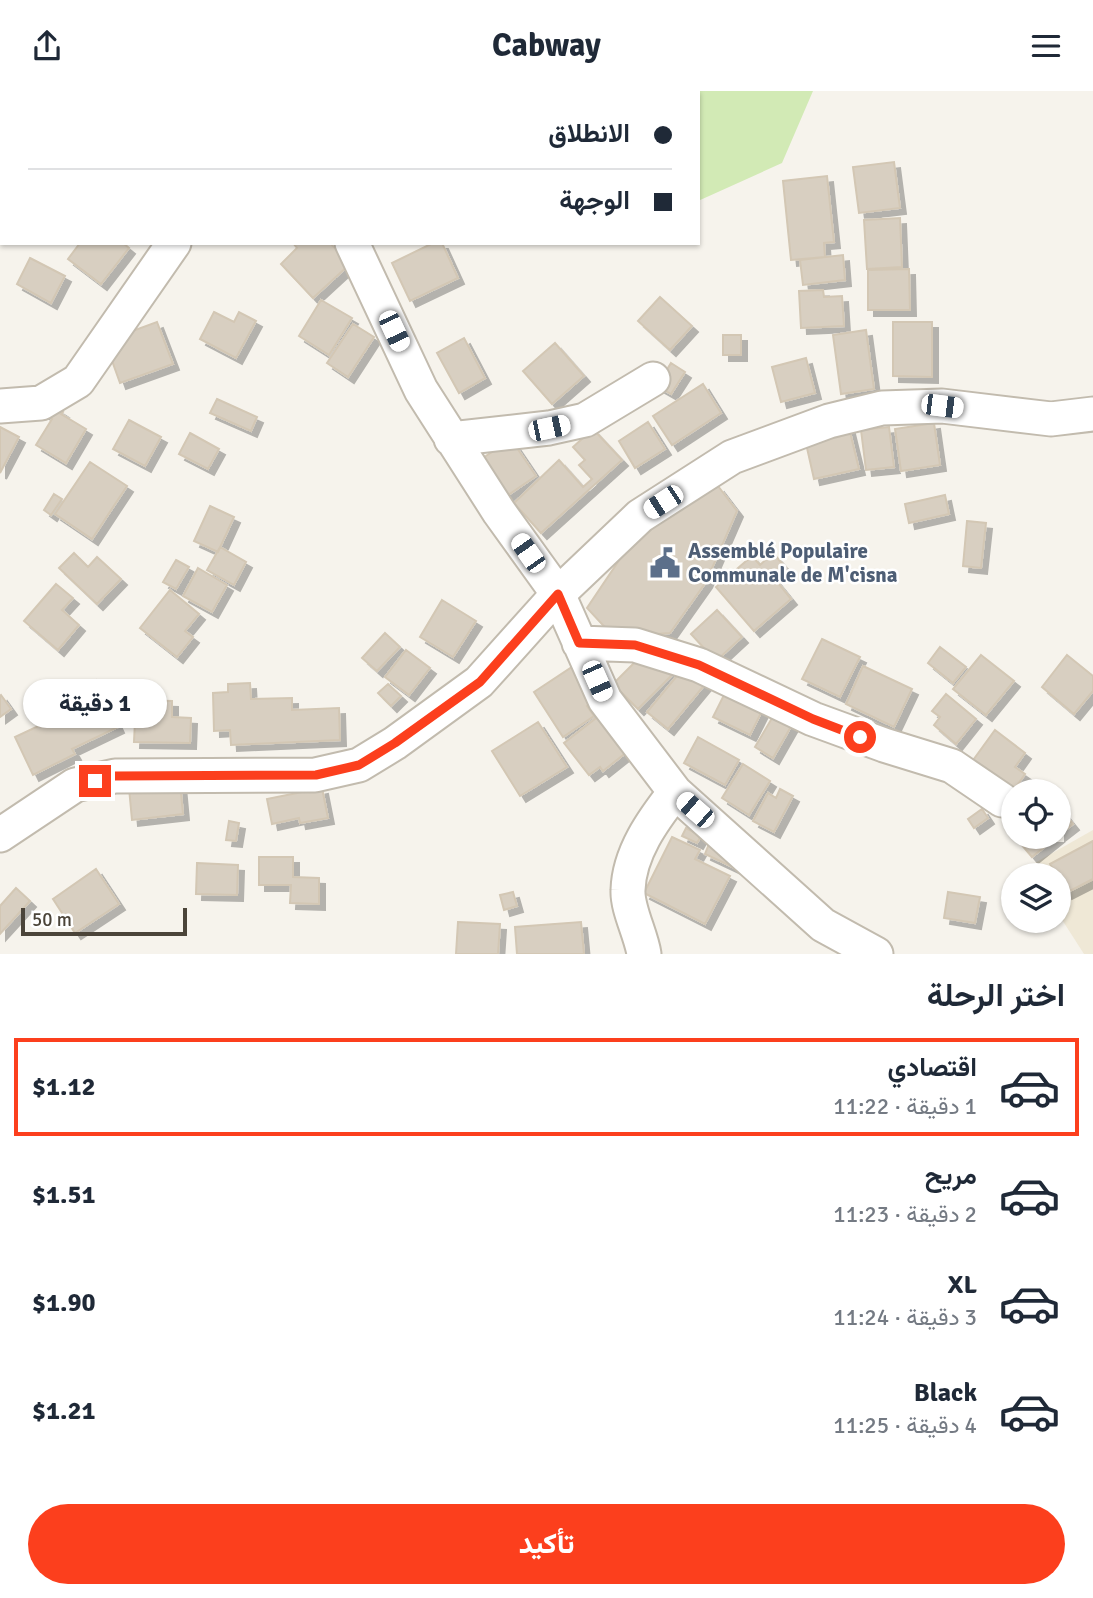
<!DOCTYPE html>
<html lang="ar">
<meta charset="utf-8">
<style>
body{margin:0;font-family:Signika,Vazirmatn,sans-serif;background:#f6f6f7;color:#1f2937;direction:rtl;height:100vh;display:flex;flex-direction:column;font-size:26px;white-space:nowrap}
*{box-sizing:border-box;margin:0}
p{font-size:23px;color:#747a83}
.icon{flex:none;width:38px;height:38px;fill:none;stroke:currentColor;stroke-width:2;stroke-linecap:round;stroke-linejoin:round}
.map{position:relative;height:863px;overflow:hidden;direction:ltr}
.sheet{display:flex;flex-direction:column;background:#fff;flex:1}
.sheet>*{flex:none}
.hud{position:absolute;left:0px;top:0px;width:700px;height:154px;box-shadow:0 2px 5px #0004;direction:rtl;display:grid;align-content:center;height:154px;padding:0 28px;background:#fff}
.fabs{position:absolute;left:1001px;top:688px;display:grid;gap:14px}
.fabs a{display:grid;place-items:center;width:70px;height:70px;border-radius:50%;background:#fff;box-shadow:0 2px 5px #0004;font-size:35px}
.scale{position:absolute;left:21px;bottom:18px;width:166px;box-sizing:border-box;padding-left:7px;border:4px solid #4b4439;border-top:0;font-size:19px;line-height:24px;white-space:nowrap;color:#4b4439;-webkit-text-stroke:5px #fff;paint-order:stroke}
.end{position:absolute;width:32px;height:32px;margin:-16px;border:9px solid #fc3f1d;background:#fff;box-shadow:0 0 0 4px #fff}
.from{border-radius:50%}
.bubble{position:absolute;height:49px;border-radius:24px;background:#fff;box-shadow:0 2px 5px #0004;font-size:23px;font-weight:800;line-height:49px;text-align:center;direction:rtl}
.car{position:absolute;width:21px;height:42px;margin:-21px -10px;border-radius:9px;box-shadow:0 0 5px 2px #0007;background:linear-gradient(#fff 24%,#345 0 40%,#fff 0 76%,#345 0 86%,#fff 0)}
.hud b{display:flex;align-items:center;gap:24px;height:66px;font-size:26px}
.hud b+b{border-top:2px solid #e0e1e3}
.hud i{width:18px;height:18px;background:#1f2937}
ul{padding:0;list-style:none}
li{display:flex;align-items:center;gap:21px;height:98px;margin:0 14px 10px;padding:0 14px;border:4px solid transparent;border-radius:0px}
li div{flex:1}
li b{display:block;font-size:26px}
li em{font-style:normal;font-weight:800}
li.selected{border-color:#fc3f1d}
li>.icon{width:63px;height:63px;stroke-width:1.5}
h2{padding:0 28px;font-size:32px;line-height:84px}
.cta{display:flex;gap:14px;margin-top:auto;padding:14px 28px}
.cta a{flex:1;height:80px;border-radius:42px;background:#fc3f1d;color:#fff;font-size:28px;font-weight:800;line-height:80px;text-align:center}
header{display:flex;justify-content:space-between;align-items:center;height:91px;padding:0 28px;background:#fff;font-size:32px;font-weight:800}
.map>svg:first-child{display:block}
.education{fill:#efe8d6}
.green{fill:#d2eab5}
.building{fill:#d8cfc1;stroke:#d3c7b4;stroke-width:2;filter:url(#shadow)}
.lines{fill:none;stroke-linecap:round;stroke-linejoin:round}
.minor-casing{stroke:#c2bbae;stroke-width:37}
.minor{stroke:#fff;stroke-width:33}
.route{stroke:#fc3f1d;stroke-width:9}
.labels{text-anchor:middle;stroke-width:5;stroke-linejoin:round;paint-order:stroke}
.service-label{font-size:21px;font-weight:bold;fill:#4e5e75;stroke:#fff;text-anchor:start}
</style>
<header><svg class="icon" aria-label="menu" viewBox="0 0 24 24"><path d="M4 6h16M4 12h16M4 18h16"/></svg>Cabway<svg class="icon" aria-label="share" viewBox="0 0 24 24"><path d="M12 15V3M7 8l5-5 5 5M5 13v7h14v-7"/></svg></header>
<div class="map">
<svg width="1093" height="863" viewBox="0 0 1093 863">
<defs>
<filter id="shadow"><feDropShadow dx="6" dy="6" stdDeviation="0" flood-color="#0004"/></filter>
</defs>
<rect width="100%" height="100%" fill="#f6f3ec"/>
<path class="education" d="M1093 739V863H1084L1059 824V784H1037L1033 773Z"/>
<path class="green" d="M584 0H813L782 72 698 110V2Z"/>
<path class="building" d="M894 71 900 117 859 122 853 76Z
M827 85 834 151 824 152 825 166 791 169 783 90Z
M900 127 902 176 867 178 864 129Z
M80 152H123L129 157 101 193 68 168Z
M293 152H330L350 173 313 207 281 173 297 157Z
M433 152H442L458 187 410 210 392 172Z
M843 164 845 189 803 194 800 169Z
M30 167 65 185 51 212 17 193Z
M909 178 910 219H868V179Z
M823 199 824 206 842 205 844 235 801 237 799 200Z
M660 206 692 235 670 259 638 230Z
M321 209 352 227 329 264 299 245Z
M214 221 234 231 239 221 256 230 236 267 200 248Z
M157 231 173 273 120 292 105 250Z
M893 231H932V286L893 285Z
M353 233 374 246 348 286 327 272Z
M866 239 874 298 841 303 833 244Z
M723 244H741V264H723Z
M464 247 485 287 459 302 437 262Z
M555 252 584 285 552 313 523 280Z
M806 267 815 302 781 311 772 276Z
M671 272 685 281 671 303 657 295Z
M703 293 721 322 672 354 653 325Z
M217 308 257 326 251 340 210 322Z
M49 312 63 321 61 323 86 338 66 372 36 354 52 328 43 322Z
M129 329 161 346 145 375 113 358Z
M648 331 665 358 635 377 619 350Z
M934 332 940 374 901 380 895 338Z
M0 336 19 346 0 382Z
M889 336 894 376 866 379 861 339Z
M849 337 859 378 814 388 805 348Z
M593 338 622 369 541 442 514 412 559 369 583 396 592 388 579 374 585 369 573 356Z
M190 342 219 358 208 378 179 363Z
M511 348 536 385 508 404 483 367Z
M90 371 127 395 92 448 55 423Z
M718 395 737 420 706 491 670 542 614 546 587 517 620 468 653 435Z
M54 403 62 408 51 424 44 419Z
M945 404 949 423 909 432 905 413Z
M210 415 234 426 218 461 194 450Z
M967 430 986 432 981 477 963 475Z
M220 456 246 471 234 494 207 479Z
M74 462 88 476 97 466 121 488 97 513 59 477Z
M773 462 786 477 774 487 791 508 754 540 716 496 752 465 760 474Z
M176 469 189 476 176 498 163 491Z
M198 477 227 494 212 521 183 505Z
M56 493 73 507 62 519 79 534 58 559 24 530Z
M170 499 199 523 185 540 193 546 177 566 140 537Z
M442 509 476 530 453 566 420 546Z
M717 519 742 546 716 570 691 543Z
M385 542 400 556 377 580 362 567Z
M822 548 860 566 840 606 802 588Z
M940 556 966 576 953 592 928 572Z
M406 559 430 577 409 604 385 586Z
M647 559 672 584 638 618 613 593Z
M981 564 1014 590 986 624 953 598Z
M1067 564 1093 585V600L1074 623 1042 596Z
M686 574 707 591 668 638 647 621Z
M863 575 912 598 894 636 846 613Z
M572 576 594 610 587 615 594 625 563 646 534 601Z
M96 589 118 636 72 658 75 663 33 684 15 646 60 625 53 610Z
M250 592 251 608 292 607V619L339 617 340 649 231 654 230 639 214 640 213 602 228 601V593Z
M388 593 401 605 391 615 378 602Z
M725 602 762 620 750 644 713 626Z
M946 603 976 628 956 653 934 634 940 626 932 620Z
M1 604 11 618 0 626V605Z
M136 609 172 610V626L191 627 190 652 134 651Z
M604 621 632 657 603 680 600 676 589 684 564 652Z
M775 622 793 632 773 667 755 656Z
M538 631 567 676 520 705 492 660Z
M995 639 1025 662 1015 676 1025 683 1012 702 971 672Z
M698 646 739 669 725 694 684 672Z
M743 673 770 690 749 724 722 707Z
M180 691 183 723 132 729 129 697Z
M322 697 328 727 300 732 299 727 272 733 267 708Z
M780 698 793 705 774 741 753 730 768 702 776 707Z
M1059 716 1073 733 1059 744Z
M982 718 988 727 974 737 968 728Z
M229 730 239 732 236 750 226 749Z
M686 737 701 745 697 752 682 745Z
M672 746 700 759 695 768 730 785 705 833 644 802Z
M1015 746H1057L1032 766Z
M1093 750V788L1066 802 1059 789V784H1056L1050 773Z
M709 753 735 777 705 763Z
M259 766H293V786L319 787V813L290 812 291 794H259Z
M197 772 238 774 237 804 196 803Z
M96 778 119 813 75 842 53 808Z
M16 797 30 810 0 843V815Z
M513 801 517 815 504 819 500 804Z
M948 801 980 806 975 832 944 827Z
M458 831 500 833 498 863H456Z
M581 831 584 863H517L515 836Z"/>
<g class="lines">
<g class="minor-casing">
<path id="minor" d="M243 0 245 2
M352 152 421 299 499 421 558 503 605 609 675 701 823 834 876 863
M0 315 41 312 78 290 174 152
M451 348 549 337 585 329 653 288
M579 552 635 554 699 574 813 628 884 654 952 675 1002 709
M0 744 75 694 115 685 315 684 359 674 395 652 479 591 558 503 640 425 732 366 829 330 882 317 942 315 1051 328 1093 323
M644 863C641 843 627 818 628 799 629 762 653 729 675 701"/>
</g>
<use href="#minor" class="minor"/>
</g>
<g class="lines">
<path class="route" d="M95 690 115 685 316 684 359 674 395 652 480 591 558 503 579 552 635 554 699 574 813 628 860 646"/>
</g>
<defs>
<g id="civic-bare" transform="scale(2.415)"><path d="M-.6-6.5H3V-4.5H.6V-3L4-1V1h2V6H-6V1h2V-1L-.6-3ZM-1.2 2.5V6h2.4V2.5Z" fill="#5c6f8a" stroke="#fff" stroke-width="2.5" paint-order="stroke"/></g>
</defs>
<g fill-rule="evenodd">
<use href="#civic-bare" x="665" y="472"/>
</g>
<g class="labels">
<g class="service-label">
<text x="688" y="467">Assemblé Populaire<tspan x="688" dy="24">Communale de M'cisna</tspan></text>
</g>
</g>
</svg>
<div class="fabs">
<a><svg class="icon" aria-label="locate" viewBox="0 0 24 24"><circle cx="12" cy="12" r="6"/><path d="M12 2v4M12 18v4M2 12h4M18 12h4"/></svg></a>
<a><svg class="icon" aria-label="layers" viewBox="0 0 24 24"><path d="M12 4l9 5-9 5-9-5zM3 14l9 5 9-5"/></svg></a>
</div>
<div class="scale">50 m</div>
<i class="end from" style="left:860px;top:646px"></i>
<i class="end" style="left:95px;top:690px"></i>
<div class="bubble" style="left:23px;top:588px;width:144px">1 دقيقة</div>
<i class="car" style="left:394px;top:240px;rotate:155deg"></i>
<i class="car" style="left:942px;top:315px;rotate:97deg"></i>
<i class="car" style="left:549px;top:337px;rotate:78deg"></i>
<i class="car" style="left:663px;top:411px;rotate:237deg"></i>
<i class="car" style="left:528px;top:462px;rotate:325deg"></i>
<i class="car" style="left:597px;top:590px;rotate:156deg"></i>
<i class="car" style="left:695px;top:719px;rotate:311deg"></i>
<div class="hud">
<b><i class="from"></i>الانطلاق</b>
<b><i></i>الوجهة</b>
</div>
</div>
<section class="sheet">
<h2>اختر الرحلة</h2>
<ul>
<li class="selected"><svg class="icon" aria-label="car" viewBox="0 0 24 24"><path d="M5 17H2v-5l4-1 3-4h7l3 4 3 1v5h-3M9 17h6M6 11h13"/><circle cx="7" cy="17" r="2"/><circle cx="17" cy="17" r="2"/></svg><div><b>اقتصادي</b><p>1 دقيقة · 11:22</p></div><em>$1.12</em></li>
<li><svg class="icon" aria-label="car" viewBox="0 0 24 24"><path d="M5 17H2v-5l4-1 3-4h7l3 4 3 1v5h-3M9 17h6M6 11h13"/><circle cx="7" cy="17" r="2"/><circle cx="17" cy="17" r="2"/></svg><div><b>مريح</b><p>2 دقيقة · 11:23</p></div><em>$1.51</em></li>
<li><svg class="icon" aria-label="car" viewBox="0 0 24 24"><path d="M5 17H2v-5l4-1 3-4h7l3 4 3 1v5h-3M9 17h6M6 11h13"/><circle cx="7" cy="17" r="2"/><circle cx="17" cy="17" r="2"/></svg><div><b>XL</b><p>3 دقيقة · 11:24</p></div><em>$1.90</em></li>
<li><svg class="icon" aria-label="car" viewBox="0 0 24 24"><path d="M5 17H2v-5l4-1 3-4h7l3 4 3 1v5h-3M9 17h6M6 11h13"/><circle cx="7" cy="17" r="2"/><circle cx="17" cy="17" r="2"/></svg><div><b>Black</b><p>4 دقيقة · 11:25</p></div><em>$1.21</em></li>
</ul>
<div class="cta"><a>تأكيد</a></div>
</section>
